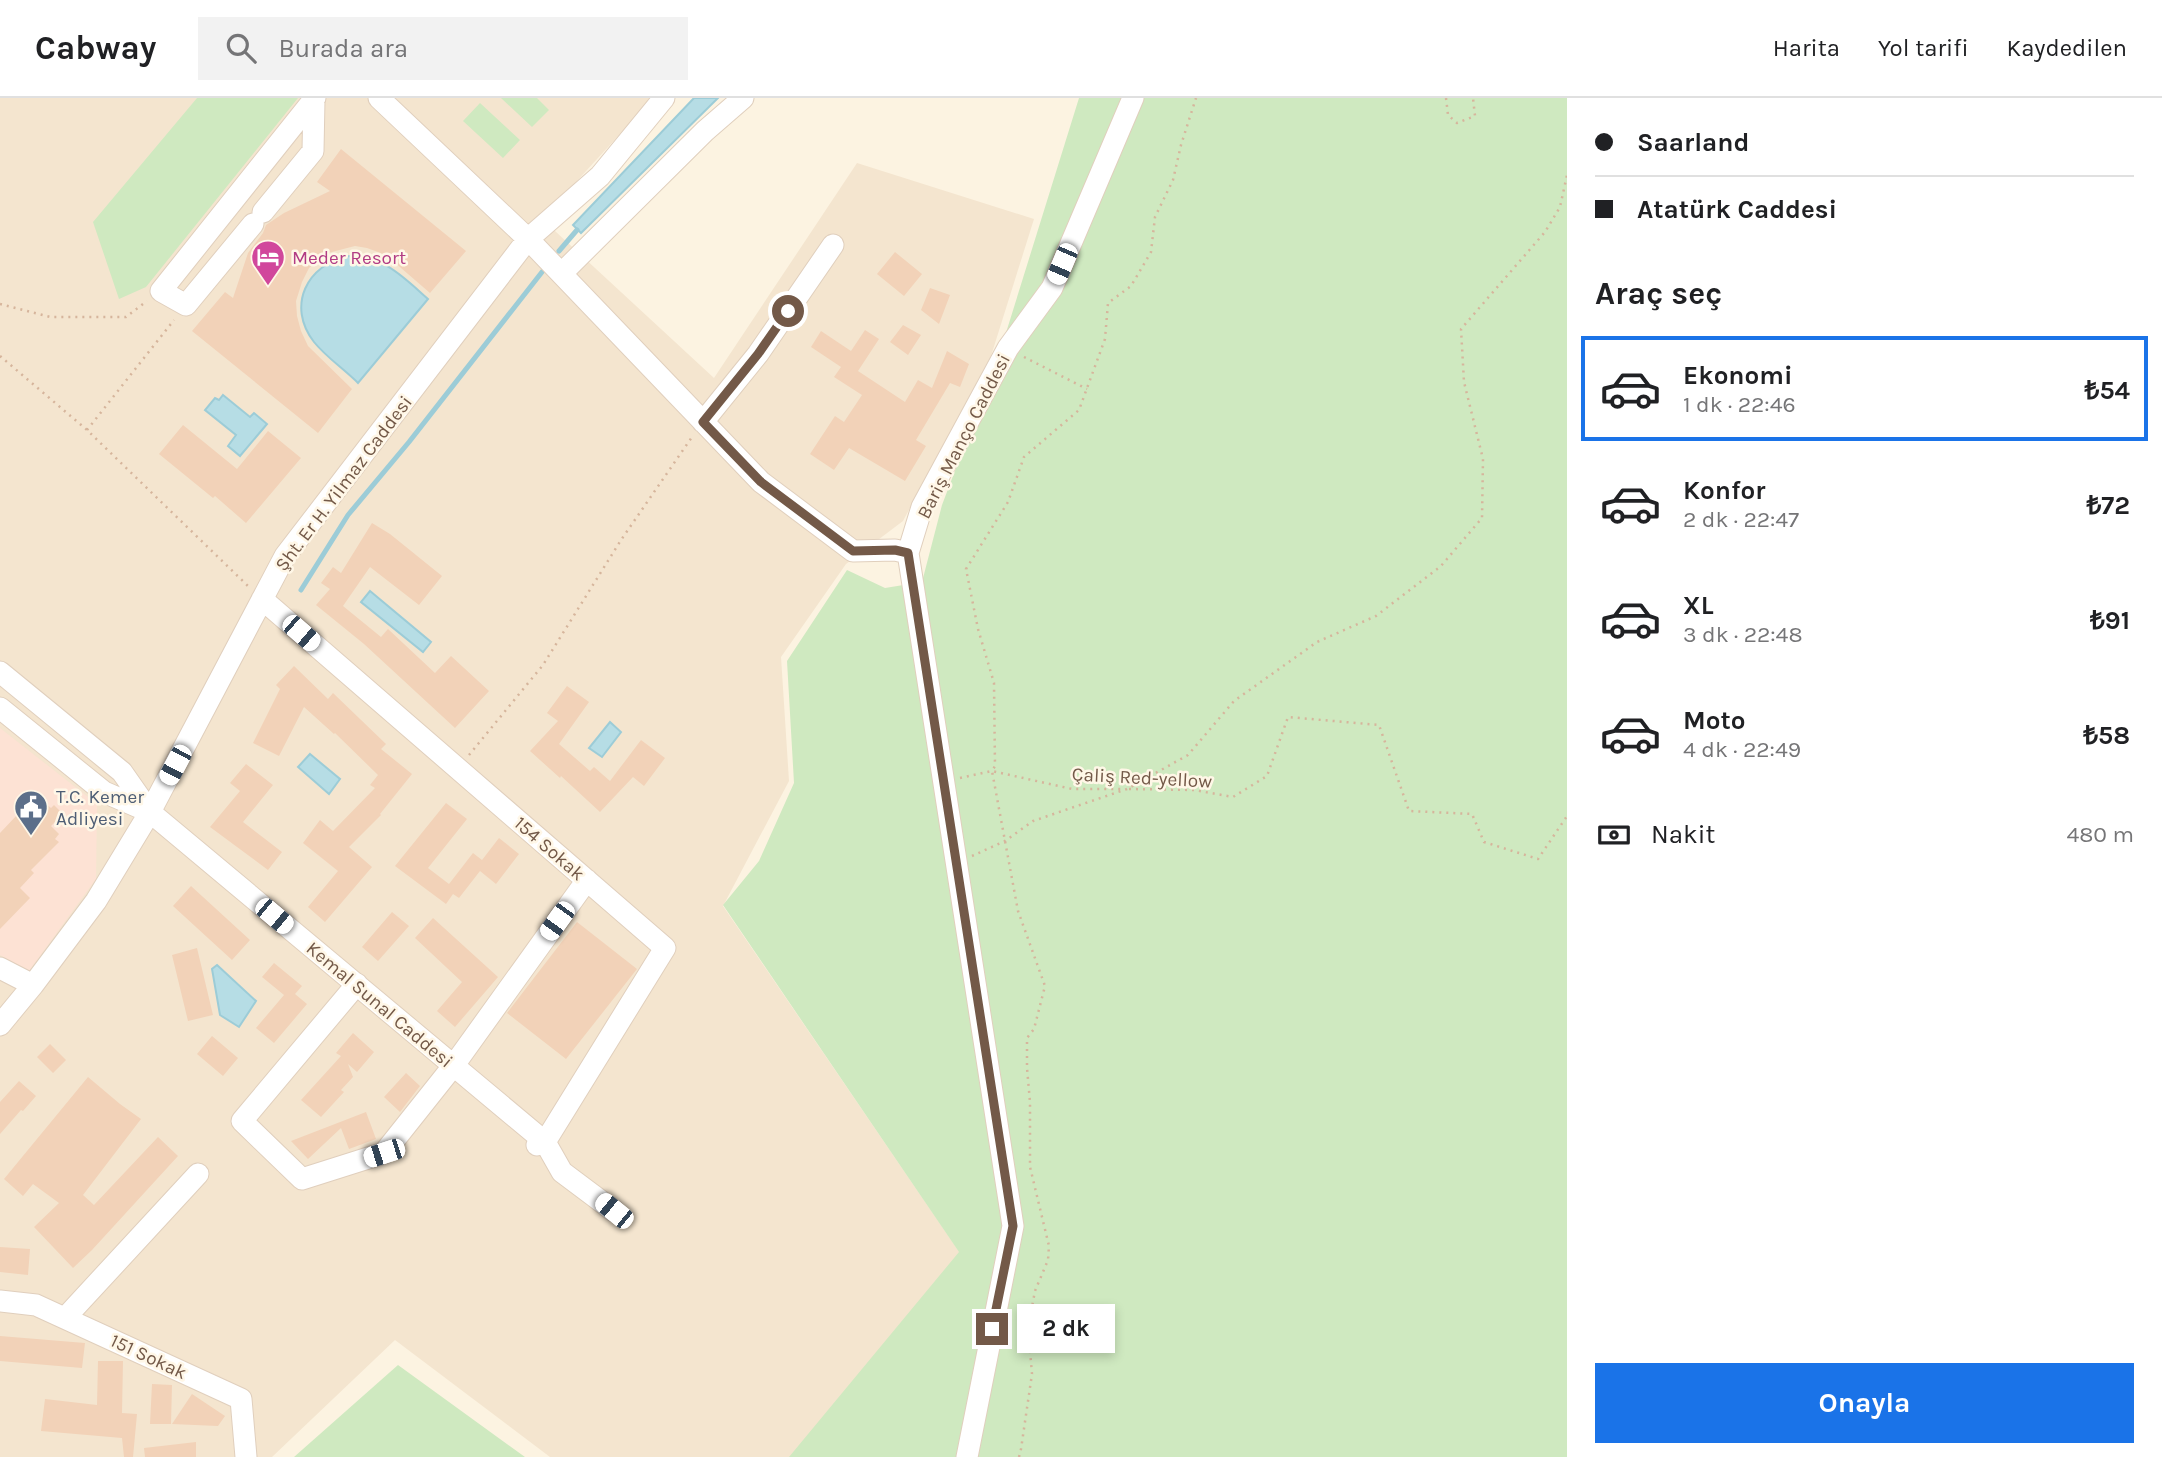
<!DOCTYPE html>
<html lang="tr">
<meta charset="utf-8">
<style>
body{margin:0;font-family:Karla,sans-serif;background:#f2f2f2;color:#202124;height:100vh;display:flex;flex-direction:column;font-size:26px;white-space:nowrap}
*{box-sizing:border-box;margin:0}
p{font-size:23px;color:#757577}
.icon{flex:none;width:38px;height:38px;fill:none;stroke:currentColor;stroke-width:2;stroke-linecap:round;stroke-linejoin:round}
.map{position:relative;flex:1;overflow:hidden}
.side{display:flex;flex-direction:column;background:#fff;width:595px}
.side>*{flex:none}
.top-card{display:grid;align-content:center;height:154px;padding:0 28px;background:#fff}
.end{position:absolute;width:32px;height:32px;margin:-16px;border:9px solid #735948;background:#fff;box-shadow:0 0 0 4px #fff}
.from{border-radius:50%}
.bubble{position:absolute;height:49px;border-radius:0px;background:#fff;box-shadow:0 4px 10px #0003;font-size:23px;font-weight:700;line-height:49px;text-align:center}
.car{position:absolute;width:21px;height:42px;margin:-21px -10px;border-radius:9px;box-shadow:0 0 5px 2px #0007;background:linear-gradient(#fff 24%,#345 0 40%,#fff 0 76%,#345 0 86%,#fff 0)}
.top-card b{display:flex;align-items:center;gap:24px;height:66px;font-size:26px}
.top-card b+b{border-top:2px solid #e0e0e0}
.top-card i{width:18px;height:18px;background:#202124}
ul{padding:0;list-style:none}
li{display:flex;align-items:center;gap:21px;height:105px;margin:0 14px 10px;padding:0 14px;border:4px solid transparent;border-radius:0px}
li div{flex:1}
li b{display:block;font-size:26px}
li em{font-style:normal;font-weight:700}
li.on{border-color:#1a73e8}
li>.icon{width:63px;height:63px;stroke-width:1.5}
h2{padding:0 28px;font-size:32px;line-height:84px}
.pay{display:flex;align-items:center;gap:18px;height:77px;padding:0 28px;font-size:26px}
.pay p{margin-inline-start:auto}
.button{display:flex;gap:14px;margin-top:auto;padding:14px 28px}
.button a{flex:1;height:80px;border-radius:0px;background:#1a73e8;color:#fff;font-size:28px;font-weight:700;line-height:80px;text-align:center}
header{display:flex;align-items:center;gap:42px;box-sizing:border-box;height:98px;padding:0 35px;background:#fff;border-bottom:2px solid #e0e0e0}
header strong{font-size:33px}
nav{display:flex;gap:38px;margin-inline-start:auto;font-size:24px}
.search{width:490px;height:63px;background:#f2f2f2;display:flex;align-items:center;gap:18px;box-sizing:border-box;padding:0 24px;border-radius:0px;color:#757577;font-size:26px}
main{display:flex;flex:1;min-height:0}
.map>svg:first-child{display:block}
.residential{fill:#f4e5cf}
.commercial{fill:#fde2d4}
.green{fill:#cfe9c0}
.water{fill:#b6dde5;stroke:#9cccd7;stroke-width:2}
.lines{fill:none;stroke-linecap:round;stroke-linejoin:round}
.stream{stroke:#9cccd7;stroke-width:5}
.building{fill:#f2d2b8}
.minor-casing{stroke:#e0cfbd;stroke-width:23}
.path{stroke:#d6b59c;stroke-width:2.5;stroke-dasharray:2 5;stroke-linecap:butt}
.minor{stroke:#fff;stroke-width:21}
.route{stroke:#735948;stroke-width:9}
.labels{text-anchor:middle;stroke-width:5;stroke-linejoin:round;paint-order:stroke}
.hotel-label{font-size:19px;fill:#b23c85;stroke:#fff7e7;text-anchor:start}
.street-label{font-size:19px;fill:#735948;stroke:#fff7e7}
.service-label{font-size:19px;fill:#4e5e75;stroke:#fff7e7;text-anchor:start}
</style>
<header>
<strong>Cabway</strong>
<div class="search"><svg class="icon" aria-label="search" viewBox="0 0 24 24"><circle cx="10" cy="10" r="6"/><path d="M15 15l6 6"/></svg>Burada ara</div>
<nav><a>Harita</a><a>Yol tarifi</a><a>Kaydedilen</a></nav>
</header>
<main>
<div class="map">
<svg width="1567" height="1359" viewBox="0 0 1567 1359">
<rect width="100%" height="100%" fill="#fcf3e1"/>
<path class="residential" d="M0 0H653L542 121 714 280 857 65 1034 121 991 258 903 423 846 466 781 559 789 683 723 808 960 1155 899 1359H550L395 1242 272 1359H0Z"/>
<path class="commercial" d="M0 630 97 706 96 781 29 873 0 857Z"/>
<path class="green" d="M197 0H298L146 189 119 201 93 124Z
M501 0H537L549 12 532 29Z
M1079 0H1567V1359H789L959 1154 723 807 759 763 794 685 787 563 847 472 885 490 922 484 942 407 1000 254Z
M480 5 520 42 503 60 463 23Z
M398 1267 525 1359H294Z"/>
<path class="water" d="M694 0H718L581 135 573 127Z
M349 158C385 159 402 178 428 201L358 285C344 271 326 259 314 244 286 208 307 166 349 158Z
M223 297 250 319 254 315 267 326 240 358 228 348 236 337 205 312 215 300 219 302Z
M370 493 431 544 423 554 361 504Z
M610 624 621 634 602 659 589 650Z
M310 656 340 681 329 696 298 669Z
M217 867 256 903 239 929 220 917 212 871Z"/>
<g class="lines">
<path class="stream" d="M559 153 577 132
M301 492 348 417 409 344 542 174"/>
</g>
<path class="building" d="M341 51 466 153 430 195 386 157 367 150 355 148 324 156 309 170 302 184 296 203 297 218 301 233 308 248 352 291 318 335 192 233 225 194 233 200 248 155 263 135 266 127 284 115 330 93 317 84Z
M895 154 922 176 904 198 877 176Z
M930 190 950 197 939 226 921 212Z
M903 227 921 237 908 257 890 244Z
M865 232 879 241 858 273 905 304 918 282 932 290 947 253 969 266 960 289 950 285 916 342 926 348 905 383 849 350 834 372 810 356 835 318 844 324 862 297 834 279 841 269 811 249 821 233 851 253Z
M183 327 237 371 268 333 301 360 246 425 215 398 213 400 159 356Z
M372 425 390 436 442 478 419 507 370 469 343 508 381 539 388 531 435 575 451 558 489 593 455 630 364 546 316 507 330 491 321 485 333 469 341 475Z
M294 568 328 601 333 595 386 646 381 651 412 676 380 716 381 717 349 749 372 769 325 824 308 809 338 773 303 745 320 722 333 733 375 690 370 687 378 677 335 635 334 636 304 609 279 658 253 645 280 591 276 587Z
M567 588 589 604 559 646 590 673 594 669 610 683 641 642 665 660 644 688 633 679 600 714 561 678 560 680 530 653 558 623 547 615Z
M246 666 273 687 243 724 282 754 268 772 210 729 240 693 230 685Z
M44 704 51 710 54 707 63 716 51 728 59 736 55 741 59 744 31 772 34 775 20 790 30 800 0 831V735L17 717 19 719 26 712 31 718Z
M446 705 467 721 428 770 449 786 473 755 482 762 499 740 519 756 496 786 480 773 459 800 453 796 446 806 395 768Z
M191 788 250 842 232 862 173 808Z
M392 814 409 828 378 863 362 849Z
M433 820 498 879 455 929 437 913 462 884 415 840Z
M577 824 637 871 566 961 507 915Z
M197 850 213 917 188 923 172 857Z
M274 865 302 888 295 896 307 906 274 945 256 930 284 897 262 879Z
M353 935 374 954 357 974 348 966 353 979 341 992 344 994 321 1019 301 1002 341 958 336 955Z
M212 938 238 960 223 978 197 956Z
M50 946 66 962 53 975 37 959Z
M406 975 420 988 400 1014 384 999Z
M88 979 120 1006 141 1021 83 1097 94 1107 158 1039 178 1058 92 1152 73 1170 34 1129 59 1105 33 1086 23 1098 4 1081Z
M19 983 36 998 23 1013 21 1012 0 1036V1004Z
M366 1014 376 1041 349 1051 341 1030 308 1061 291 1043Z
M0 1149 30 1151 28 1177 0 1174Z
M0 1238 85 1245 82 1270 0 1263Z
M98 1263H123L122 1315 137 1316 133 1359H124L122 1340 41 1333 45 1301 97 1307Z
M152 1286 172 1287 171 1326H150Z
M192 1296 225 1318 218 1328 172 1326Z
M196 1344V1359H145L144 1350Z"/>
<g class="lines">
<g class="minor-casing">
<path id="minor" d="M379 0 528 141 761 384 853 453 895 452 908 455 922 409 1008 250 1052 190 1133 0
M263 114 313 53 314 2
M253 126 186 207 161 193 315 0
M562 175 705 33 743 0
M703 324 758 256 833 147
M908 455 1013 1128 967 1359
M0 574 122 674 150 714 545 1044 665 850 262 501
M0 610 104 694 150 714
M0 870 33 887
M357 886 242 1023 302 1081 384 1055 454 967 587 782
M0 927 33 887 96 803 150 714 285 458 528 141 600 78 664 0
M537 1047 545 1044 562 1074 614 1113
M0 1203 36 1207 241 1301 246 1359
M65 1220 198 1076"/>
</g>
<path class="path" d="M1446 0 1448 17 1457 25 1475 18 1473 0
M0 206 50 219H126L147 203
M0 258 87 332 249 489
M1024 259 1087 291
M87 332 174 222
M469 657 543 567 621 442 692 339
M960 680 992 673 1072 691H1122
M1129 691 1194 692 1233 699 1267 678 1288 619 1379 627 1409 713 1472 716 1484 744 1538 761 1567 718
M972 758 1005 743 1033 723 1127 691 1188 657 1234 603 1317 544 1376 518 1441 468 1482 420 1483 361 1464 284 1461 231 1545 134 1560 109 1567 77
M1019 1359 1021 1351 1032 1276 1028 1230 1035 1193 1048 1162 1049 1148 1030 1069V1004L1027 970V940L1034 931 1045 888 1018 813 992 673 995 668 994 585 978 531 966 471 1008 404 1024 359 1079 312 1105 241 1108 205 1131 188 1151 154 1155 119 1173 82 1181 47 1196 0"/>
<use href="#minor" class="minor"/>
</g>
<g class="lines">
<path class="route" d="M788 213 758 256 703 324 761 384 853 453 895 452 908 455 1013 1128 992 1231"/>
</g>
<defs>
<g id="hotel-pin" transform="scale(1.75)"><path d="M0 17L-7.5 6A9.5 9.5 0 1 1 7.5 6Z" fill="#d1479c" stroke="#fff7e7"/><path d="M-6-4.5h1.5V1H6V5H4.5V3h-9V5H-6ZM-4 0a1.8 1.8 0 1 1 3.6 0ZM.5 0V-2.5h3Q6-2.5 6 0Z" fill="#fff"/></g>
<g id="civic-pin" transform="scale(1.75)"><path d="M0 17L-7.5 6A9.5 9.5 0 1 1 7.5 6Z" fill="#5c6f8a" stroke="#fff7e7"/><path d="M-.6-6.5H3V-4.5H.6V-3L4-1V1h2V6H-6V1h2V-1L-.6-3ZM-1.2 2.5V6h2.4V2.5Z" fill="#fff"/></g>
</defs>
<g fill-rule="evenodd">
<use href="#hotel-pin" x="268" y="159"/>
<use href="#civic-pin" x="31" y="709"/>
</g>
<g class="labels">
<g class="hotel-label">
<text x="292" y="166">Meder Resort</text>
</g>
<g class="street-label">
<text transform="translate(963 338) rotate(-63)" y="7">Bariş Manço Caddesi</text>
<text transform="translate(343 385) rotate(-53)" y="7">Şht. Er H. Yilmaz Caddesi</text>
<text transform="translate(1142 679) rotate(3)" y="7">Çaliş Red-yellow</text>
<text transform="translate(550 750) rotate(41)" y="7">154 Sokak</text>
<text transform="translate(380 906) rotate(40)" y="7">Kemal Sunal Caddesi</text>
<text transform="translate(149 1258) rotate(25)" y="7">151 Sokak</text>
</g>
<g class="service-label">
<text x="56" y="705">T.C. Kemer<tspan x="56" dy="22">Adliyesi</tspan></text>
</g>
</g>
</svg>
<i class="end from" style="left:788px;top:213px"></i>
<i class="end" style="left:992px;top:1231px"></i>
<div class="bubble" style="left:1017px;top:1206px;width:98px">2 dk</div>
<i class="car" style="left:1062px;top:166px;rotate:203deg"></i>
<i class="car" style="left:301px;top:535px;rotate:131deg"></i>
<i class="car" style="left:175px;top:667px;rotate:208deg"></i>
<i class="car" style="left:274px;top:818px;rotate:130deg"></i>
<i class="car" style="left:557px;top:823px;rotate:216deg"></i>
<i class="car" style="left:384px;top:1055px;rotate:252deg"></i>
<i class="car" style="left:614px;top:1113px;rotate:309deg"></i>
</div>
<section class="side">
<div class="top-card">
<b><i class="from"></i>Saarland</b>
<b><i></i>Atatürk Caddesi</b>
</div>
<h2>Araç seç</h2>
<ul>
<li class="on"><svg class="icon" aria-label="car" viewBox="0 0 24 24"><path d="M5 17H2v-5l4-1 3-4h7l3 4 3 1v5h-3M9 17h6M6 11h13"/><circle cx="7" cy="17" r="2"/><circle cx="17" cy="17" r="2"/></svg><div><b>Ekonomi</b><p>1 dk · 22:46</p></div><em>₺54</em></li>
<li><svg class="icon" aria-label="car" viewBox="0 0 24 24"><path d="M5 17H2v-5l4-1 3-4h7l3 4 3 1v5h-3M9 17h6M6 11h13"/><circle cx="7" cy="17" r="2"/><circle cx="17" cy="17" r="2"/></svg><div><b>Konfor</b><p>2 dk · 22:47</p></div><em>₺72</em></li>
<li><svg class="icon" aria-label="car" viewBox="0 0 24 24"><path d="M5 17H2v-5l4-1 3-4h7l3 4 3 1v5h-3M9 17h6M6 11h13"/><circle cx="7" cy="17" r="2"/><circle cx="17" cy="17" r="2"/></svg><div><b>XL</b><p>3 dk · 22:48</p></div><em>₺91</em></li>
<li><svg class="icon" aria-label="car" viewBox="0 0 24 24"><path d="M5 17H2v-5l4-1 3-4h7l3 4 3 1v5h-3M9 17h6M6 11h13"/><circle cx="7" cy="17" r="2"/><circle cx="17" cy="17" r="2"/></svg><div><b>Moto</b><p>4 dk · 22:49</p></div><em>₺58</em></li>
</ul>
<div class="pay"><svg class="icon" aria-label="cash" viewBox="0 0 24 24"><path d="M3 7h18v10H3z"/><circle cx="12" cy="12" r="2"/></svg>Nakit<p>480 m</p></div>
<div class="button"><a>Onayla</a></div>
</section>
</main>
